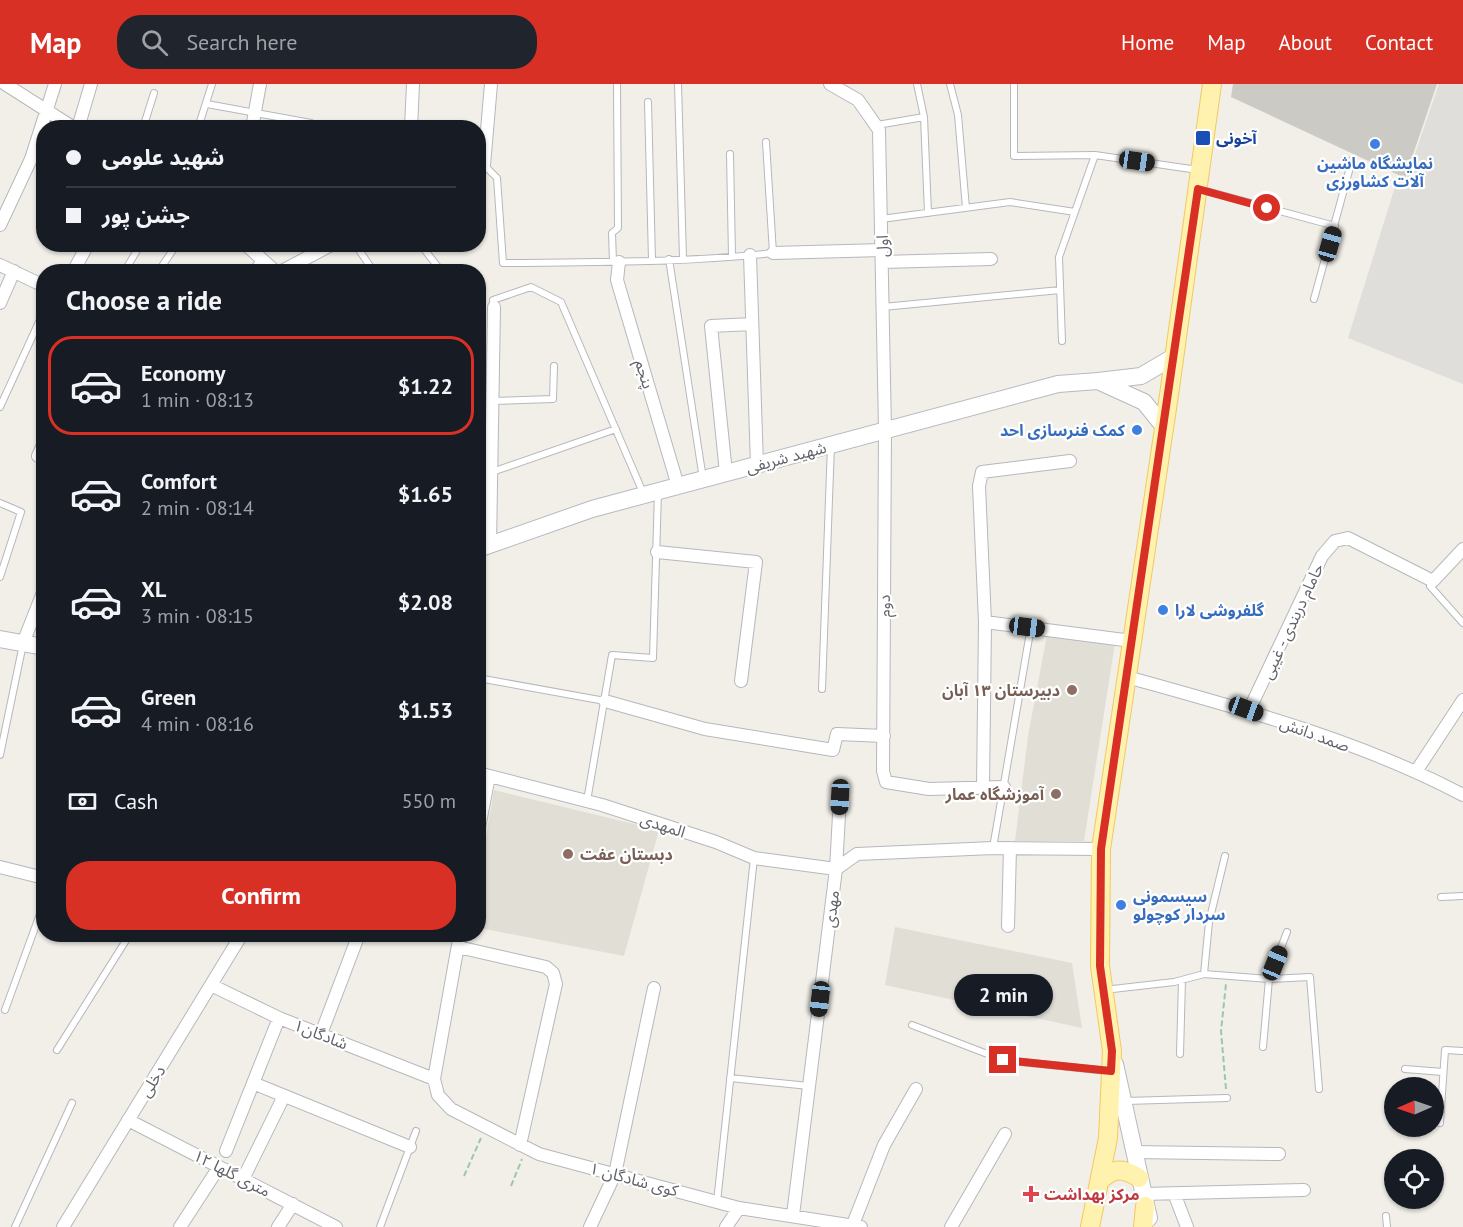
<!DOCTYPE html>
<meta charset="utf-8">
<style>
body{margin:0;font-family:"PT Sans","Noto Sans Arabic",sans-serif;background:#20242c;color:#f1f3f6;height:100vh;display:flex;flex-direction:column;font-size:22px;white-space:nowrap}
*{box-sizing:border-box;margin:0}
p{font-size:20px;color:#9ea1a6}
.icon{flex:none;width:33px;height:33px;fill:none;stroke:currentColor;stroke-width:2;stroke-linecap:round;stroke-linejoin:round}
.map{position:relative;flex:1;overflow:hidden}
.side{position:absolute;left:36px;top:180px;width:450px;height:678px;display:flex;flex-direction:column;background:#171b24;border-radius:24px;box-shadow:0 2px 4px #0004}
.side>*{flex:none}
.top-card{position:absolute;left:36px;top:36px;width:450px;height:132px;border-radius:24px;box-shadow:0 2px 4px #0004;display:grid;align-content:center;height:132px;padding:0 30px;background:#171b24}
.needle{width:39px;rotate:268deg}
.buttons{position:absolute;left:1384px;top:993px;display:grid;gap:12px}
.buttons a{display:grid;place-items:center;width:60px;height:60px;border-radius:50%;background:#171b24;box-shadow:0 2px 4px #0004;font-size:30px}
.end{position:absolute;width:27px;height:27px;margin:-14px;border:8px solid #d93025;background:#fff;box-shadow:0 0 0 3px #fff}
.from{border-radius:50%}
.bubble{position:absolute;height:42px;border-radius:21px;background:#171b24;box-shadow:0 2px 4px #0004;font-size:20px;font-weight:600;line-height:42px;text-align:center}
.car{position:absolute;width:18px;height:36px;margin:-18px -9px;border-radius:8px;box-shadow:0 0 4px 2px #0007;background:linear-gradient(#222 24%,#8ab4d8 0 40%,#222 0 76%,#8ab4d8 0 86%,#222 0)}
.top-card b{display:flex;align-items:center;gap:21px;height:57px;font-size:22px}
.top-card b+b{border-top:2px solid #363941}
.top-card i{width:15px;height:15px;background:#f1f3f6}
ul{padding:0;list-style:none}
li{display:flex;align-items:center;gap:18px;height:99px;margin:0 12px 9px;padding:0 18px;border:3px solid transparent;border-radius:24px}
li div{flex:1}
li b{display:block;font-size:22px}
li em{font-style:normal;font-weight:600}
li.on{border-color:#d93025}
li>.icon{width:54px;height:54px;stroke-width:1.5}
h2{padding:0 30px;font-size:27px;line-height:72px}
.pay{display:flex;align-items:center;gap:15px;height:66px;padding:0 30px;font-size:22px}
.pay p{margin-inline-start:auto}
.button{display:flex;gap:12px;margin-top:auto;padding:12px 30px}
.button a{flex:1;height:69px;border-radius:24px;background:#d93025;color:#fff;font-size:24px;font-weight:600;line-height:69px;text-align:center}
header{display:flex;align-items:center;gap:36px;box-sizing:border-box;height:84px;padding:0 30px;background:#d93025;color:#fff}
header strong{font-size:28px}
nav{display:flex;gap:33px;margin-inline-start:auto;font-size:21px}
.search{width:420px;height:54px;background:#20242c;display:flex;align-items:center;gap:15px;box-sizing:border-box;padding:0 21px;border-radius:24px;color:#9ea1a6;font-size:22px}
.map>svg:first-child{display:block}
.industrial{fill:#e0deda}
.education{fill:#e1ded6}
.building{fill:#cccac5}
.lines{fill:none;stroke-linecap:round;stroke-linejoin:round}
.lane-casing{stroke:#b5b8bc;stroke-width:8}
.street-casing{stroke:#b5b8bc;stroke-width:14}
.secondary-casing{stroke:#b6babf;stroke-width:18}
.primary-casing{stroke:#f2c960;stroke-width:20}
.path{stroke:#9cc7a9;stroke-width:2;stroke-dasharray:6 3;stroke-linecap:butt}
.lane{stroke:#fff;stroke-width:6}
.street{stroke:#fff;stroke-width:12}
.secondary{stroke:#fff;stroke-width:16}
.primary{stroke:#fff2af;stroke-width:18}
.route{stroke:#d93025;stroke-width:8}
.transit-dot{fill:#1a4fb4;stroke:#fff;stroke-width:2}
.shop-dot{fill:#3f7fe0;stroke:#fff;stroke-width:2}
.education-dot{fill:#8d6e63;stroke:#fff;stroke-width:2}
.health-dot{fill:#e0444e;stroke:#fff;stroke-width:2}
.labels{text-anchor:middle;stroke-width:4.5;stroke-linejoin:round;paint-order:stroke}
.transit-label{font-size:16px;font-weight:bold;fill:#164399;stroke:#fff;text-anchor:start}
.shop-label{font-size:16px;font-weight:bold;fill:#366cbe;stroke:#fff;text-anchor:start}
.street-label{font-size:16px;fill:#5f6368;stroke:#fff}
.education-label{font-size:16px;font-weight:bold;fill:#785e54;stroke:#fff;text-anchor:end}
.health-label{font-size:16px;font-weight:bold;fill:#be3a42;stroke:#fff;text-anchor:start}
</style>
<header>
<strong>Map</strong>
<div class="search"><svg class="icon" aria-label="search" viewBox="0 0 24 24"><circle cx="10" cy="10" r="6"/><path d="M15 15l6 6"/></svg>Search here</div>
<nav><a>Home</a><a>Map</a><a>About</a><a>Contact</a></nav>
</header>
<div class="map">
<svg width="1463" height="1143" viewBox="0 0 1463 1143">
<rect width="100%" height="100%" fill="#f1efe8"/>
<path class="industrial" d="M1439 0H1463V300L1348 254 1398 93 1406 96Z"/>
<path class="education" d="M1047 551 1115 559 1084 757H1015L1028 652Z
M494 706 659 746 624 872 479 844V794Z
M895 843 1072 879 1082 944 885 901Z"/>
<path class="building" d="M1233 0H1437L1405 94 1231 13Z"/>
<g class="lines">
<g class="lane-casing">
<path id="lane" d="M678 0 683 174
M917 0 924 33 928 129
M950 0 958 31 966 124
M1014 0V72L1095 71 1198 86
M648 18 652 176
M207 20 311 39
M877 41 924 33
M143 44 154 9
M198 44 212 0
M730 70 732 172
M484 81 497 94 503 179C593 178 684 179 773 169L766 58
M1199 105 1335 142
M881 135 1010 118 1075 128
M355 160 374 188
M420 160 442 188
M669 175 703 395
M613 178 612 149 618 144 617 0
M124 188 141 160
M158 188 177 160
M251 188 261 175
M1314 215 1352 76
M494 223 493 216 531 203 561 218 644 411
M883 223 1060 206
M1062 257 1059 173 1095 71
M492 317 553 315 554 282
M0 323 44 227
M492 388 616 345
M0 419 21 428 0 493
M1433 498 1430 502 1463 539
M478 594 605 617
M822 605 831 361
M0 671 23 560
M587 717 612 571 653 574 658 408
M993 764 1029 554
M1441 813 1463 812
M1204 890 1209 838 1225 772
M1104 906 1174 898 1204 890 1269 895 1310 893 1319 1005
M5 926 44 819
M912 941 1003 976 1108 987
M1263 963 1269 895 1287 848
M57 966 130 850
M1180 970 1182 896
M1405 985 1443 988
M730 994 809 1002
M1126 1017 1227 1014
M1440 1039 1445 966 1463 967
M717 1118 754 774
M1386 1132 1387 1143
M15 1143 72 1019
M380 1143 416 1047"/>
</g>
<g class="street-casing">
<path id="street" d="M5 0 74 44
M830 0 858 16 879 46 885 346 883 687 886 698 929 705 1004 703
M78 44 91 0
M252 44 260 0
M411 44 413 0
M478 84 484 81 491 0
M0 141 31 75 55 0
M245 160 276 188
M773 169 882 166
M750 171 757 381
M619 178 617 196 678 402
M882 178 991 175
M0 181 44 202
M73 188 88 160
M280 188 333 160
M0 219 14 187
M38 372 44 359
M726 389 711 242 752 240
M490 461 494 223
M657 468 756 478 741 597
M985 538 1132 557
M23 559 44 506
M1127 593C1241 625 1357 655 1463 711
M605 617 705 645 833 666 837 650 884 652
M1247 625 1252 620 1322 472 1335 457 1348 454 1433 497 1463 465
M1417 686 1463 616
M478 689 602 721 716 758 754 774 836 785
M983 704 985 538 979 402 982 388 1070 377
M478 749 489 692
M0 783 44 794
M836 785 857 770 993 764 1101 765
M1008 842 1010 764
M460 850 434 995 438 1011 451 1025 539 1070 739 1124 861 1143
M458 863 546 883 553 889 556 900 520 1061
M211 901 279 934 434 995
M321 950 359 850
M253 999 410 1063
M128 1036 336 1143
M226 1067 279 934
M1133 1068 1279 1070
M243 1095 284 1012
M1174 1109 1187 1143
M1143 1110 1304 1106
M793 1131 836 785 840 713
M63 1143 242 850
M180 1143 219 1083
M278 1143 293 1120
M590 1143 615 1090 654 904
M726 1143 739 1124
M852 1143 884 1061 916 1005
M951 1143 1005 1050"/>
</g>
<g class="secondary-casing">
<path id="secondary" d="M1165 344 1144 318 1098 297 1141 292 1175 272
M478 465 592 425 1058 300 1098 297
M0 555 44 563
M1115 980 1149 1134"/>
</g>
<g class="primary-casing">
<path id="primary" d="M1100 1097C1113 1083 1124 1084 1139 1094
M1090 1143 1108 1054 1112 967 1100 882 1101 765 1169 311 1212 0
M1143 1143 1145 1122"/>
</g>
<path class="path" d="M1226 1005 1221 947 1226 900
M464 1092 481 1054
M511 1102 522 1075"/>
<use href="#lane" class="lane"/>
<use href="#street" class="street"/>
<use href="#secondary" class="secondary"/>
<use href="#primary" class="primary"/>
</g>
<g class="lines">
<path class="route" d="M1003 976 1111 987 1112 967 1100 882 1101 765 1198 105 1267 124"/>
</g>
<rect class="transit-dot" x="1195" y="46" width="16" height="16" rx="3"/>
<g class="shop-dot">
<circle cx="1375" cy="60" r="6"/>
<circle cx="1137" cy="346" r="6"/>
<circle cx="1163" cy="526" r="6"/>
<circle cx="1121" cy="821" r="6"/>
</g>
<g class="education-dot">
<circle cx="1072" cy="606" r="6"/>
<circle cx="1056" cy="710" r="6"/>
<circle cx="568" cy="770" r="6"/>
</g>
<path class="health-dot" d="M1028 1101h6v6h6v6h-6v6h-6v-6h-6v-6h6z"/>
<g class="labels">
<g class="transit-label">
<text x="1216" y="60">آخونی</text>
</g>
<g class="shop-label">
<text x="1375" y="85" text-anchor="middle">نمایشگاه ماشین<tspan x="1375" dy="18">آلات کشاورزی</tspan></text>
<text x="1125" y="352" text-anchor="end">کمک فنرسازی احد</text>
<text x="1175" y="532">گلفروشی لارا</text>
<text x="1133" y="818">سیسمونی<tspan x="1133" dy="18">سردار کوچولو</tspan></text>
</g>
<g class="street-label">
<text transform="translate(882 162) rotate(-91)" y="6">اول</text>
<text transform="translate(645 290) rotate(73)" y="6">پنجم</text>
<text transform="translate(786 373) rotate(-15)" y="6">شهید شریفی</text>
<text transform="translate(884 522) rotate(-90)" y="6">دوم</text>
<text transform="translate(1292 537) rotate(-65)" y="6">حامام دربندی - غیبی</text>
<text transform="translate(1315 650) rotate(20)" y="6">صمد دانش</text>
<text transform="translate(663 741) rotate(18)" y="6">المهدی</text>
<text transform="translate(831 825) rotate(-83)" y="6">مهدی</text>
<text transform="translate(321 950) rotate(21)" y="6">شادگان۱</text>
<text transform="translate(152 997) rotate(-58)" y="6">دخلی</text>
<text transform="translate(232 1089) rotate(27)" y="6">۱۲ متری گلها</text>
<text transform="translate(634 1095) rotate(15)" y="6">کوی شادگان ۱</text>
</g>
<g class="education-label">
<text x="1060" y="612">دبیرستان ۱۳ آبان</text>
<text x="1044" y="716">آموزشگاه عمار</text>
<text x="580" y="776" text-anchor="start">دبستان عفت</text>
</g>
<g class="health-label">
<text x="1044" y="1116">مرکز بهداشت</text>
</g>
</g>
</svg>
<div class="buttons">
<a><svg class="needle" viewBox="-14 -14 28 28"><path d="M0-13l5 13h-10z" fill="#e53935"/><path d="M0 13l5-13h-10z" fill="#9ea1a6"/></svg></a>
<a><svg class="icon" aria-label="locate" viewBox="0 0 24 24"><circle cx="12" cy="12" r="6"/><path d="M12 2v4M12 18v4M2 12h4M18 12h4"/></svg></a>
</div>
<i class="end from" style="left:1267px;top:124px"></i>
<i class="end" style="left:1003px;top:976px"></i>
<div class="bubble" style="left:954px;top:890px;width:99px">2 min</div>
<i class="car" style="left:1137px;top:77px;rotate:98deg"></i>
<i class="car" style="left:1330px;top:160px;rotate:16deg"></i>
<i class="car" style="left:1027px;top:543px;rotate:97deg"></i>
<i class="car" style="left:1246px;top:625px;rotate:110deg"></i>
<i class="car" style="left:840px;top:713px;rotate:183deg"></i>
<i class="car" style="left:1275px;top:879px;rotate:22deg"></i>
<i class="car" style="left:820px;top:915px;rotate:187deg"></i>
<div class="top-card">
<b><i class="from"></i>شهید علومی</b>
<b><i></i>جشن پور</b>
</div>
<section class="side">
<h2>Choose a ride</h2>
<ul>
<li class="on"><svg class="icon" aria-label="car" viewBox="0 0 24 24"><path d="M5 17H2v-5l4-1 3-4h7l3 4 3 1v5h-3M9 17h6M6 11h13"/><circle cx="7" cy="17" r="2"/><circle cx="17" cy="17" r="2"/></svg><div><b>Economy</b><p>1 min · 08:13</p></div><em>$1.22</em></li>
<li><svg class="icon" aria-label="car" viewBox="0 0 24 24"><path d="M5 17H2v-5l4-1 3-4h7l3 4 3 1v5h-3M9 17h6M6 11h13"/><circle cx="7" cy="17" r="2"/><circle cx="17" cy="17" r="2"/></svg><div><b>Comfort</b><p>2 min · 08:14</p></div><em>$1.65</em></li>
<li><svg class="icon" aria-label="car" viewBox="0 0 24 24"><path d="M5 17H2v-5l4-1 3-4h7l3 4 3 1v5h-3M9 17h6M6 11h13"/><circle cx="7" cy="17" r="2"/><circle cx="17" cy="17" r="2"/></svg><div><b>XL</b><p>3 min · 08:15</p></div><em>$2.08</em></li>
<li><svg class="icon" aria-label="car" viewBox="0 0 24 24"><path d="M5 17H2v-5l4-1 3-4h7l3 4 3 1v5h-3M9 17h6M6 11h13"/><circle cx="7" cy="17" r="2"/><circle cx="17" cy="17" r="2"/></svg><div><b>Green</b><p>4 min · 08:16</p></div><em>$1.53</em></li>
</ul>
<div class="pay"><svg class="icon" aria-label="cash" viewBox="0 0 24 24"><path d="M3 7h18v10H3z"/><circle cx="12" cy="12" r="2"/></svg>Cash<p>550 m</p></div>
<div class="button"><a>Confirm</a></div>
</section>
</div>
